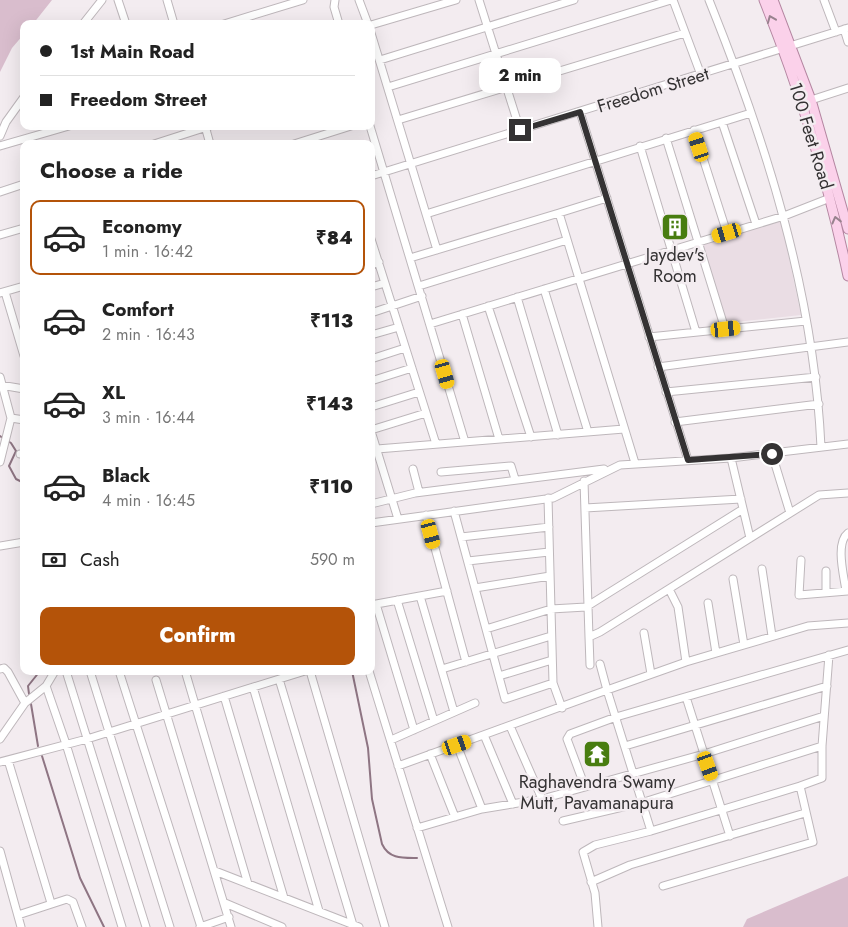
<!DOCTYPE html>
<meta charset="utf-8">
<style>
body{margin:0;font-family:Jost,sans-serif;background:#f6f6f6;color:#222;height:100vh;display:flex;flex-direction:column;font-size:19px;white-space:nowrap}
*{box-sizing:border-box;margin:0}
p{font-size:16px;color:#767676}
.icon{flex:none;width:28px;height:28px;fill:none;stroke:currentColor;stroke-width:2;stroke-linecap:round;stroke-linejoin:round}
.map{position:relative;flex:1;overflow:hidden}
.side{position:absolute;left:20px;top:140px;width:355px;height:535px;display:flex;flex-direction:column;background:#fff;border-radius:10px;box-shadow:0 5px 20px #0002}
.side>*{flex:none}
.hud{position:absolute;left:20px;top:20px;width:355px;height:110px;border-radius:10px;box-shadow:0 5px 20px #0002;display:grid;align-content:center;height:110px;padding:0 20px;background:#fff}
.end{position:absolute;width:22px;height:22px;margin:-11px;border:6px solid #343233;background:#fff;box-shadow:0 0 0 2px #fff}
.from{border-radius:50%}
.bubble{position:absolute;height:35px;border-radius:10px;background:#fff;box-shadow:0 5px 20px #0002;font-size:16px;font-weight:800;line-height:35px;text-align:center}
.car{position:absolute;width:15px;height:30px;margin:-15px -8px;border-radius:6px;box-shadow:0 0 4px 1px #0007;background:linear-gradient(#f5c518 24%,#345 0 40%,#f5c518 0 76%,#345 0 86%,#f5c518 0)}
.hud b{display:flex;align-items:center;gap:18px;height:48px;font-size:19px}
.hud b+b{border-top:1px solid #e0e0e0}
.hud i{width:12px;height:12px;background:#222}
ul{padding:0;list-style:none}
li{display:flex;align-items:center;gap:15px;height:75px;margin:0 10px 8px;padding:0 10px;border:2px solid transparent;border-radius:10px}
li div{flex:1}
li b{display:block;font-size:19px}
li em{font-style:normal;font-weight:800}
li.current{border-color:#b45309}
li>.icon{width:45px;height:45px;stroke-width:1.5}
h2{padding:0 20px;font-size:22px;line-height:60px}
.pay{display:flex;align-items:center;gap:12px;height:55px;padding:0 20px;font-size:19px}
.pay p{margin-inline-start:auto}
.action{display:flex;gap:10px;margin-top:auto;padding:10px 20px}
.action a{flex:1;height:58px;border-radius:10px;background:#b45309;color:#fff;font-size:20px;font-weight:800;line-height:58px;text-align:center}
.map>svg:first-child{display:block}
.built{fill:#eadde4}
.green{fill:#d9bdcd}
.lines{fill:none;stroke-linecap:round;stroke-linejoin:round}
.stream{stroke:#8e7583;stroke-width:2}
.minor-casing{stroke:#beb7bb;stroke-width:9}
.major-casing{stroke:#b486a1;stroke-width:11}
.minor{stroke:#fff;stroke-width:7}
.major{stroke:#fbd1ea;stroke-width:9}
.oneway{stroke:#98828e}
.route{stroke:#343233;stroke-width:6}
.labels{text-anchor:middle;stroke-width:5;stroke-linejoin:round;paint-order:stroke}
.street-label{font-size:18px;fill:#343233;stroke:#f3ecf0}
.poi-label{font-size:18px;fill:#343233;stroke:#f3ecf0}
</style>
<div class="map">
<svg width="848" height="927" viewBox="0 0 848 927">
<rect width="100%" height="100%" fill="#f3ecf0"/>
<path class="built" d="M781 220 801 315 726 323 703 244Z"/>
<path class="green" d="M0 0H52L33 24H24V34L12 48 0 72Z
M848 876V927H743L747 919Z"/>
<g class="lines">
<path class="stream" d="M0 436 11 443 16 451 9 466 16 479 24 483
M352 671 368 748 372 799 382 844C389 859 402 858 417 858
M29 694 28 686 40 671
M31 704 38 746
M42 756 80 878 104 927"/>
<g class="minor-casing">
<path id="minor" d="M118 0 126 24
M167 0 174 24
M335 0 334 7 339 24
M359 0 368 24
M479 0 520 130
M673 0 701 75
M709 0C766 142 814 293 821 447
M824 0 836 32
M83 24 102 0
M224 24 303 0
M371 25 456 0
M844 29 848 42
M371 33 426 214 751 113
M380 60 574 0
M388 87 671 0
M811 100 848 88
M580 112 688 460
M398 120 685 33
M722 122 756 224
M205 126 210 144
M370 126 465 442
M694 130 727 233
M0 136 6 122 24 97
M666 138 725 329
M154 144 210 126
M294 144 351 126
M0 146 69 126
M640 146 696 332
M371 176 848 28
M0 192 24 184
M559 213 607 198
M426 214 437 250
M0 235 24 228
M371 239 436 444
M410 258 559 213 635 463
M371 265 379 262
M419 286 567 240
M371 287 385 283
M544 289 588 432
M5 292 24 356
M0 293 24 286
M517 297 558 435
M488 306 531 437
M371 313 422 296
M462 314 499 439
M430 324 784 216 830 198
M371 335 399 327
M649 337 806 321
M371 359 405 348
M658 367 848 342
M0 377 11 418 24 420
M371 381 412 368
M0 385 24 389
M666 392 816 377
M371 407 419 392
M675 422 819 404
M371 430 426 413
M371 431 398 519
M377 449 624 429
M20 454H24
M772 454 790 513
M731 458 750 538
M0 462 11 418
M413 469 419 492
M441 472 511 466 515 479
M584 481 589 637 600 632 819 495 848 493
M548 498 553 683 562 708
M371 504 415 493 604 469
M585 508 741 499
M454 511 505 699 553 683
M426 515 466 662
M371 523 553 498 620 465 731 458 848 444
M461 537 549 527
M0 546 24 542
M801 560 799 595 848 591
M468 561 549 552
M762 569 772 636
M733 579 744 645
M475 588 550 576
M669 589 678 607 686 662 808 626 848 623
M846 591C844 576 835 543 848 533
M826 592V571
M420 596 454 712
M397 600 434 721
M708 603 716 653
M376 604 414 730
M371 605 447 591
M486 629 551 609 586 607 743 509
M644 633 651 674
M589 637 590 665
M600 664 607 690 686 662
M0 669 4 668 8 672 25 703
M442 669 551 636
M55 671 46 686 66 744 122 927
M66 671 146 927
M90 671 170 927
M119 671 201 927
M310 671 385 927
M369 671 448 927
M186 674 248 884
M499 676 552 660
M279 679 353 925
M156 680 231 927
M253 687 319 911
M224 696 284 898
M686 697 730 836
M510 726 542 799
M484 735 513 804
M0 739 25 703 46 686
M391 740 475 703
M457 745 482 809
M625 746 827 686
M430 754 455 817
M8 760 51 903
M0 762 87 739 305 671
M398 766 607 690 651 831
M585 787 567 739 570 734 616 717 848 650
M563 821 644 802 822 746
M417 828 482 809 542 799 704 754 824 716
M0 851 21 927
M215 871 359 927
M591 882 630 865 805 813
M663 886 813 842 800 786 822 778V746L829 655
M225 903 282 927
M18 915 67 899 73 902 82 927
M200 927 229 917
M598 927 595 893 583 852 595 845 651 831 800 786"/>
</g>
<g class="major-casing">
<path id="major" d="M764 0C800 90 828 181 848 276
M773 0 811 100 848 229"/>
</g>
<use href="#minor" class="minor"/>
<use href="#major" class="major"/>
</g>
<defs><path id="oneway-chevron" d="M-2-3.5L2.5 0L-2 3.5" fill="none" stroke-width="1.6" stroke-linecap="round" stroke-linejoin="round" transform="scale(1.25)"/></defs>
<g class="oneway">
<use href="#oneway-chevron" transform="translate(771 19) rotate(-112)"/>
<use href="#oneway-chevron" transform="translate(836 220) rotate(-104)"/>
</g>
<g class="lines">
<path class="route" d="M520 130 580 112 688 460 772 454"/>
</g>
<defs>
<g id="building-square" transform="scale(1.4375)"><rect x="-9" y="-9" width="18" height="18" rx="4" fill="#487d10" stroke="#f3ecf0"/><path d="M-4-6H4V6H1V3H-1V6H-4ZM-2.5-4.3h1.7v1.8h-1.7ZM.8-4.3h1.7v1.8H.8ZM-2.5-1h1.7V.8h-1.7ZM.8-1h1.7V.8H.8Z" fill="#fff"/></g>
<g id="temple-square" transform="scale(1.4375)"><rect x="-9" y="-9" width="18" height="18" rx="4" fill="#487d10" stroke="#f3ecf0"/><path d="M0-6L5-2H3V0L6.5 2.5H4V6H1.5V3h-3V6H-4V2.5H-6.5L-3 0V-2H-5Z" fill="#fff"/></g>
</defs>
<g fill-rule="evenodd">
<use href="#building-square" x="675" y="227"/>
<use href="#temple-square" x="597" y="754"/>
</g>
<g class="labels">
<g class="street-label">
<text transform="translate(653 90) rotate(-17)" y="6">Freedom Street</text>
<text transform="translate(811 136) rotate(73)" y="6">100 Feet Road</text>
</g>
<g class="poi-label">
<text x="675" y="261">Jaydev's<tspan x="675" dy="21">Room</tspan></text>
<text x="597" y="788">Raghavendra Swamy<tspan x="597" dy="21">Mutt, Pavamanapura</tspan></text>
</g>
</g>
</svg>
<i class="end from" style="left:772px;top:454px"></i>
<i class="end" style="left:520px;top:130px"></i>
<div class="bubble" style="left:479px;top:58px;width:82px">2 min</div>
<i class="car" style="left:699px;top:147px;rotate:342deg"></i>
<i class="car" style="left:727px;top:233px;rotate:253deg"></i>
<i class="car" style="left:726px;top:329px;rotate:84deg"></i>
<i class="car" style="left:445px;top:374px;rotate:164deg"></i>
<i class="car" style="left:431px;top:534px;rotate:165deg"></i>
<i class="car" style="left:457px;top:745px;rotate:71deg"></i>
<i class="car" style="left:708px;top:766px;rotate:160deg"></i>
<div class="hud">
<b><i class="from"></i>1st Main Road</b>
<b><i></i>Freedom Street</b>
</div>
<section class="side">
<h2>Choose a ride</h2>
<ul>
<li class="current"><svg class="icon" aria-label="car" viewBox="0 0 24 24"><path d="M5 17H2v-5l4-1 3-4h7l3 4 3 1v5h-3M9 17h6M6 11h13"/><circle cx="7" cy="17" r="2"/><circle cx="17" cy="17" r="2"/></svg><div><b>Economy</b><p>1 min · 16:42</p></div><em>₹84</em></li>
<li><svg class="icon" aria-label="car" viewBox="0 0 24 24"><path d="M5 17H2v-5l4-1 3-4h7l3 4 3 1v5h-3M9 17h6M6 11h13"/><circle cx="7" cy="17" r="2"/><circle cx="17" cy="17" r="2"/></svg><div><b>Comfort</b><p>2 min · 16:43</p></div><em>₹113</em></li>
<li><svg class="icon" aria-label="car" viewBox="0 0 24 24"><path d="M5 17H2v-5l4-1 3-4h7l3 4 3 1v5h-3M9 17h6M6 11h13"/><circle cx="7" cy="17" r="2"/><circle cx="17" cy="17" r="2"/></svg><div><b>XL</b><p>3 min · 16:44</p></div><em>₹143</em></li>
<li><svg class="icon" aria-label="car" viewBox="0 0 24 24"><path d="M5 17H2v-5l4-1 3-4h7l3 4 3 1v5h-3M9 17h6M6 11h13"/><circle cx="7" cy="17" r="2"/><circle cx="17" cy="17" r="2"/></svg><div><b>Black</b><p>4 min · 16:45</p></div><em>₹110</em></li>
</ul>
<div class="pay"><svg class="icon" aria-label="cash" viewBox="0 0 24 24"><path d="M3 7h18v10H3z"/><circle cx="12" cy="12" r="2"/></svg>Cash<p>590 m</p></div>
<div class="action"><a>Confirm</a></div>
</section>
</div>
